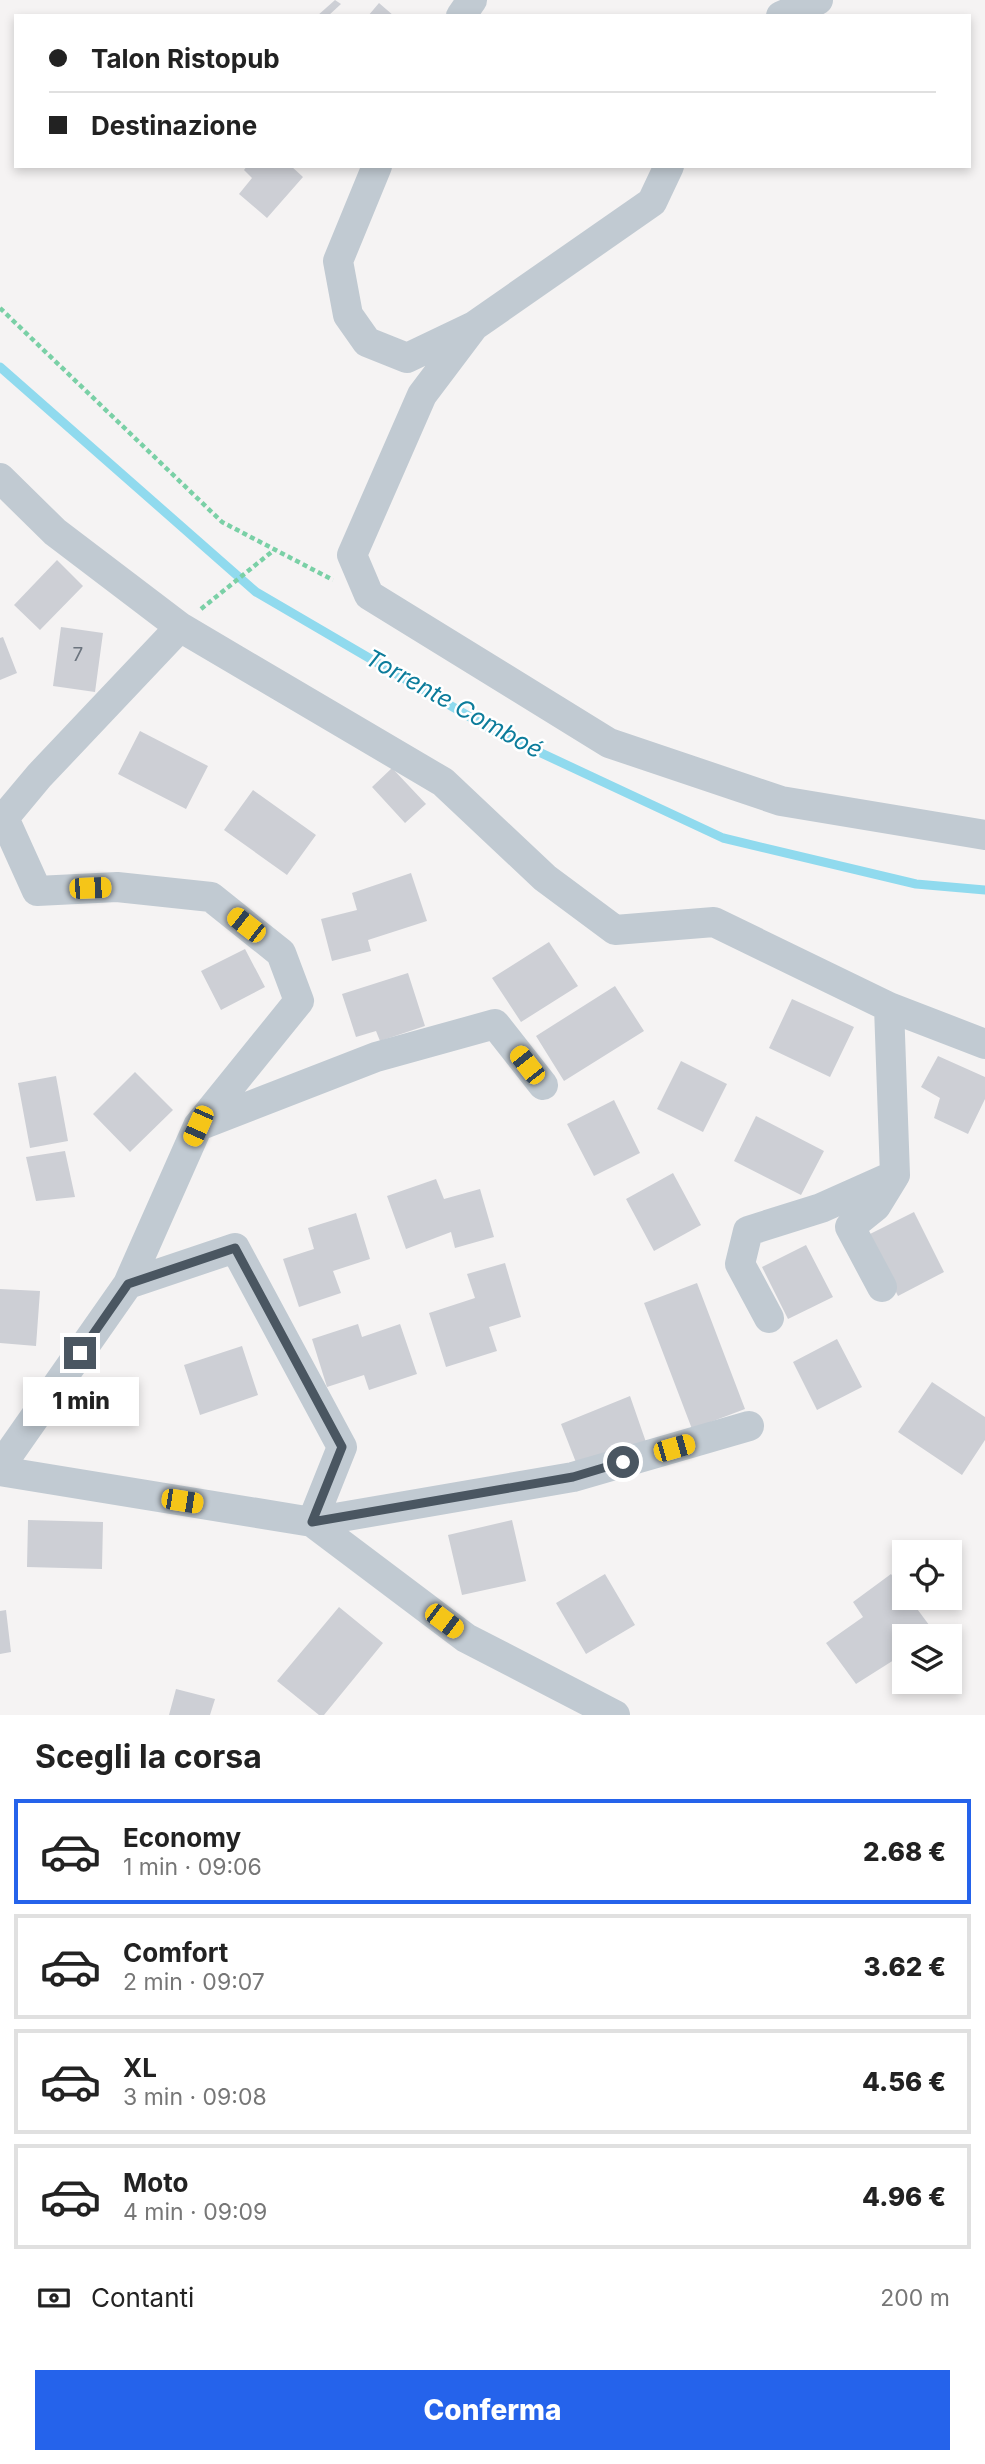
<!DOCTYPE html>
<html lang="it">
<meta charset="utf-8">
<style>
body{margin:0;font-family:Inter,sans-serif;background:#f6f6f6;color:#222;height:100vh;display:flex;flex-direction:column;font-size:26px;white-space:nowrap}
*{box-sizing:border-box;margin:0}
p{font-size:23px;color:#767676}
.icon{flex:none;width:38px;height:38px;fill:none;stroke:currentColor;stroke-width:2;stroke-linecap:round;stroke-linejoin:round}
.map{position:relative;height:1715px;overflow:hidden}
.panel{display:flex;flex-direction:column;background:#fff;flex:1}
.panel>*{flex:none}
.hud{position:absolute;left:14px;top:14px;width:957px;height:154px;border-radius:0px;box-shadow:0 4px 10px #0003;display:grid;align-content:center;height:154px;padding:0 35px;background:#fff}
.tools{position:absolute;left:892px;top:1540px;display:grid;gap:14px}
.tools a{display:grid;place-items:center;width:70px;height:70px;border-radius:0px;background:#fff;box-shadow:0 4px 10px #0003;font-size:35px}
.end{position:absolute;width:32px;height:32px;margin:-16px;border:9px solid #4a5661;background:#fff;box-shadow:0 0 0 4px #fff}
.from{border-radius:50%}
.bubble{position:absolute;height:49px;border-radius:0px;background:#fff;box-shadow:0 4px 10px #0003;font-size:23px;font-weight:800;line-height:49px;text-align:center}
.car{position:absolute;width:21px;height:42px;margin:-21px -10px;border-radius:9px;box-shadow:0 0 5px 2px #0007;background:linear-gradient(#f5c518 24%,#345 0 40%,#f5c518 0 76%,#345 0 86%,#f5c518 0)}
.hud b{display:flex;align-items:center;gap:24px;height:66px;font-size:26px}
.hud b+b{border-top:2px solid #e0e0e0}
.hud i{width:18px;height:18px;background:#222}
ul{padding:0;list-style:none}
li{display:flex;align-items:center;gap:21px;height:105px;margin:0 14px 10px;padding:0 21px;border:4px solid #e0e0e0;border-radius:0px}
li div{flex:1}
li b{display:block;font-size:26px}
li em{font-style:normal;font-weight:800}
li.current{border-color:#2563eb}
li>.icon{width:63px;height:63px;stroke-width:1.5}
h2{padding:0 35px;font-size:32px;line-height:84px}
.pay{display:flex;align-items:center;gap:18px;height:77px;padding:0 35px;font-size:26px}
.pay p{margin-inline-start:auto}
.action{display:flex;gap:14px;margin-top:auto;padding:14px 35px}
.action a{flex:1;height:80px;border-radius:0px;background:#2563eb;color:#fff;font-size:28px;font-weight:800;line-height:80px;text-align:center}
.map>svg:first-child{display:block}
.lines{fill:none;stroke-linecap:round;stroke-linejoin:round}
.stream{stroke:#90daee;stroke-width:9}
.building{fill:#cdcfd5}
.path{stroke:#7ad0a6;stroke-width:4.5;stroke-dasharray:5 3.5;stroke-linecap:butt}
.minor{stroke:#c1cad2;stroke-width:30}
.route{stroke:#4a5661;stroke-width:9}
.labels{text-anchor:middle;stroke-width:5;stroke-linejoin:round;paint-order:stroke}
.number-label{font-size:19px;fill:#6b747e}
.water-label{font-size:24px;font-style:italic;fill:#0c7c9b;stroke:#fff}
</style>
<div class="map">
<svg width="985" height="1715" viewBox="0 0 985 1715">
<rect width="100%" height="100%" fill="#f5f3f3"/>
<g class="lines">
<path class="stream" d="M0 367 256 592 494 731 723 838 916 884 985 890"/>
</g>
<path class="building" d="M335 0 341 4 328 16H317Z
M379 3 394 16H368Z
M247 166H291L303 177 267 218 239 194 252 178 244 170Z
M57 560 83 586 40 630 14 605Z
M61 627 103 633 95 692 53 686Z
M3 637 17 673 0 680V638Z
M140 731 208 766 186 809 118 774Z
M392 768 426 804 405 823 372 787Z
M253 790 316 835 287 875 224 830Z
M411 873 427 921 368 940 371 951 332 961 321 919 357 910 352 893Z
M549 942 578 986 521 1022 492 978Z
M245 949 265 987 221 1010 201 971Z
M408 973 425 1026 380 1041 376 1031 356 1037 342 994Z
M615 986 644 1031 564 1081 536 1036Z
M792 999 854 1027 830 1077 769 1048Z
M938 1056 985 1077V1099L968 1134 934 1118 940 1098 921 1087Z
M681 1061 727 1084 703 1132 657 1109Z
M135 1072 173 1110 130 1152 93 1114Z
M56 1076 68 1141 30 1148 18 1083Z
M614 1100 640 1153 594 1176 567 1124Z
M756 1116 824 1151 801 1195 734 1161Z
M65 1151 75 1197 36 1201 26 1157Z
M673 1173 701 1225 654 1251 626 1199Z
M436 1179 444 1199 480 1189 494 1237 455 1248 451 1232 406 1249 387 1196Z
M914 1212 944 1272 898 1296 868 1235Z
M356 1213 370 1259 333 1271 341 1293 299 1307 283 1259 314 1249 308 1228Z
M806 1245 833 1297 788 1319 762 1267Z
M505 1263 521 1317 489 1327 497 1351 446 1367 429 1313 475 1298 467 1274Z
M697 1283 745 1409 692 1429 644 1303Z
M0 1289 40 1291 36 1346 0 1343Z
M358 1324 362 1337 400 1324 417 1374 369 1390 364 1375 327 1387 312 1339Z
M837 1339 862 1387 817 1410 793 1362Z
M242 1346 258 1395 200 1415 184 1365Z
M932 1382 985 1417V1440L962 1475 898 1432Z
M630 1396 647 1445 577 1465 561 1424Z
M28 1520 103 1522 102 1569 27 1567Z
M512 1520 526 1581 462 1595 448 1535Z
M605 1574 635 1625 586 1654 556 1603Z
M891 1574 905 1592V1598H909L935 1633 930 1636H905V1653L856 1684 826 1643 863 1617 853 1602Z
M339 1607 383 1643 324 1715H319L277 1681Z
M6 1610 11 1652 0 1654V1611Z
M176 1689 215 1699 210 1715H169Z"/>
<g class="lines">
<path class="path" d="M0 308 222 522 333 580
M201 609 274 550"/>
<path class="minor" d="M461 16 472 0
M781 16 818 0
M377 166 338 261 348 315 367 342 407 358 474 326 652 202 669 166
M474 326 422 395 352 555 369 595 609 743 781 801 985 835
M0 478 55 532 180 627 443 782 545 878 615 930 714 922 889 1007 985 1044
M201 1125 376 1057 495 1024 543 1085
M128 1284 235 1248 342 1447 312 1522 573 1477 749 1426
M882 1287 850 1227 876 1206 895 1175 889 1007
M769 1318 740 1264 748 1231 821 1208 895 1175
M0 1467 128 1284 198 1126 299 1001 281 953 211 897 117 887 37 891 4 818 39 776 180 627
M0 1471 312 1522 466 1638 615 1715"/>
</g>
<g class="lines">
<path class="route" d="M80 1353 128 1284 235 1248 342 1447 312 1522 573 1477 623 1462"/>
</g>
<g class="labels">
<g class="number-label">
<text x="78" y="661">7</text>
</g>
<g class="water-label">
<text transform="translate(454 704) rotate(29)" y="8">Torrente Comboé</text>
</g>
</g>
</svg>
<div class="tools">
<a><svg class="icon" aria-label="locate" viewBox="0 0 24 24"><circle cx="12" cy="12" r="6"/><path d="M12 2v4M12 18v4M2 12h4M18 12h4"/></svg></a>
<a><svg class="icon" aria-label="layers" viewBox="0 0 24 24"><path d="M12 4l9 5-9 5-9-5zM3 14l9 5 9-5"/></svg></a>
</div>
<i class="end from" style="left:623px;top:1462px"></i>
<i class="end" style="left:80px;top:1353px"></i>
<div class="bubble" style="left:23px;top:1377px;width:116px">1 min</div>
<i class="car" style="left:90px;top:888px;rotate:88deg"></i>
<i class="car" style="left:246px;top:925px;rotate:308deg"></i>
<i class="car" style="left:527px;top:1065px;rotate:322deg"></i>
<i class="car" style="left:198px;top:1126px;rotate:204deg"></i>
<i class="car" style="left:674px;top:1448px;rotate:74deg"></i>
<i class="car" style="left:182px;top:1501px;rotate:99deg"></i>
<i class="car" style="left:444px;top:1621px;rotate:127deg"></i>
<div class="hud">
<b><i class="from"></i>Talon Ristopub</b>
<b><i></i>Destinazione</b>
</div>
</div>
<section class="panel">
<h2>Scegli la corsa</h2>
<ul>
<li class="current"><svg class="icon" aria-label="car" viewBox="0 0 24 24"><path d="M5 17H2v-5l4-1 3-4h7l3 4 3 1v5h-3M9 17h6M6 11h13"/><circle cx="7" cy="17" r="2"/><circle cx="17" cy="17" r="2"/></svg><div><b>Economy</b><p>1 min · 09:06</p></div><em>2.68 €</em></li>
<li><svg class="icon" aria-label="car" viewBox="0 0 24 24"><path d="M5 17H2v-5l4-1 3-4h7l3 4 3 1v5h-3M9 17h6M6 11h13"/><circle cx="7" cy="17" r="2"/><circle cx="17" cy="17" r="2"/></svg><div><b>Comfort</b><p>2 min · 09:07</p></div><em>3.62 €</em></li>
<li><svg class="icon" aria-label="car" viewBox="0 0 24 24"><path d="M5 17H2v-5l4-1 3-4h7l3 4 3 1v5h-3M9 17h6M6 11h13"/><circle cx="7" cy="17" r="2"/><circle cx="17" cy="17" r="2"/></svg><div><b>XL</b><p>3 min · 09:08</p></div><em>4.56 €</em></li>
<li><svg class="icon" aria-label="car" viewBox="0 0 24 24"><path d="M5 17H2v-5l4-1 3-4h7l3 4 3 1v5h-3M9 17h6M6 11h13"/><circle cx="7" cy="17" r="2"/><circle cx="17" cy="17" r="2"/></svg><div><b>Moto</b><p>4 min · 09:09</p></div><em>4.96 €</em></li>
</ul>
<div class="pay"><svg class="icon" aria-label="cash" viewBox="0 0 24 24"><path d="M3 7h18v10H3z"/><circle cx="12" cy="12" r="2"/></svg>Contanti<p>200 m</p></div>
<div class="action"><a>Conferma</a></div>
</section>
